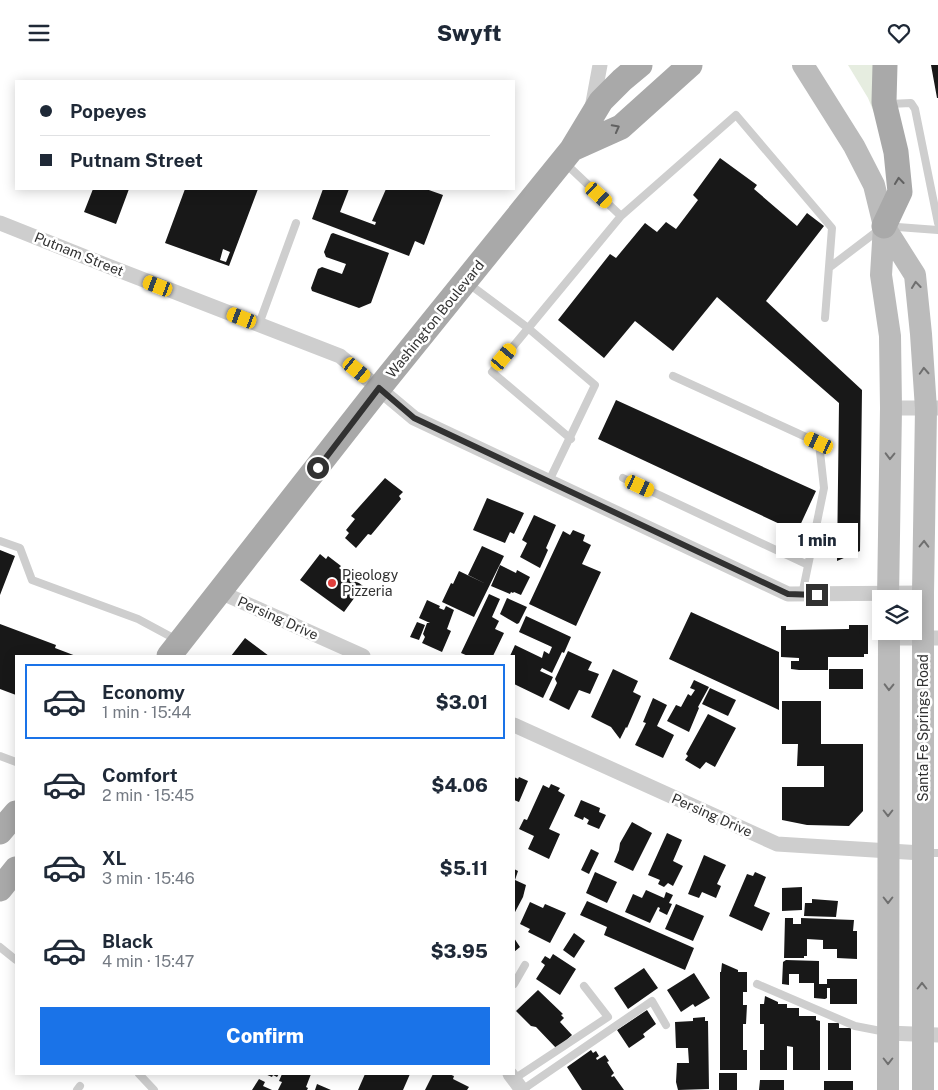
<!DOCTYPE html>
<meta charset="utf-8">
<style>
body{margin:0;font-family:"Public Sans",sans-serif;background:#f2f2f3;color:#1f2937;height:100vh;display:flex;flex-direction:column;font-size:19px;white-space:nowrap}
*{box-sizing:border-box;margin:0}
p{font-size:16px;color:#747a83}
.icon{flex:none;width:28px;height:28px;fill:none;stroke:currentColor;stroke-width:2;stroke-linecap:round;stroke-linejoin:round}
.map{position:relative;flex:1;overflow:hidden}
.sheet{position:absolute;left:15px;top:590px;width:500px;height:420px;display:flex;flex-direction:column;background:#fff;border-radius:0px;box-shadow:0 2px 12px #0003}
.sheet>*{flex:none}
.banner{position:absolute;left:15px;top:15px;width:500px;height:110px;border-radius:0px;box-shadow:0 2px 12px #0003;display:grid;align-content:center;height:110px;padding:0 25px;background:#fff}
.controls{position:absolute;left:872px;top:525px;display:grid;gap:10px}
.controls a{display:grid;place-items:center;width:50px;height:50px;border-radius:0px;background:#fff;box-shadow:0 2px 12px #0003;font-size:25px}
.end{position:absolute;width:22px;height:22px;margin:-11px;border:6px solid #313131;background:#fff;box-shadow:0 0 0 2px #fff}
.from{border-radius:50%}
.bubble{position:absolute;height:35px;border-radius:0px;background:#fff;box-shadow:0 2px 12px #0003;font-size:16px;font-weight:800;line-height:35px;text-align:center}
.car{position:absolute;width:15px;height:30px;margin:-15px -8px;border-radius:6px;box-shadow:0 0 4px 1px #0007;background:linear-gradient(#f5c518 24%,#345 0 40%,#f5c518 0 76%,#345 0 86%,#f5c518 0)}
.banner b{display:flex;align-items:center;gap:18px;height:48px;font-size:19px}
.banner b+b{border-top:1px solid #e0e1e3}
.banner i{width:12px;height:12px;background:#1f2937}
ul{padding:9px 0 0;list-style:none}
li{display:flex;align-items:center;gap:15px;height:75px;margin:0 10px 8px;padding:0 15px;border:2px solid transparent;border-radius:0px}
li div{flex:1}
li b{display:block;font-size:19px}
li em{font-style:normal;font-weight:800}
li.current{border-color:#1a73e8}
li>.icon{width:45px;height:45px;stroke-width:1.5}
.action{display:flex;gap:10px;margin-top:auto;padding:10px 25px}
.action a{flex:1;height:58px;border-radius:0px;background:#1a73e8;color:#fff;font-size:20px;font-weight:800;line-height:58px;text-align:center}
header{display:flex;justify-content:space-between;align-items:center;height:65px;padding:0 25px;background:#fff;font-size:22px;font-weight:800}
.map>svg:first-child{display:block}
.green{fill:#e6ede0}
.building{fill:#181818;fill-rule:evenodd}
.lines{fill:none;stroke-linecap:round;stroke-linejoin:round}
.lane{stroke:#cecece;stroke-width:8}
.street{stroke:#cecece;stroke-width:15}
.secondary{stroke:#bbb;stroke-width:22}
.primary{stroke:#a9a9a9;stroke-width:25}
.oneway{stroke:#616161}
.oneway2{stroke:#6f6f6f}
.route{stroke:#313131;stroke-width:6}
.poi-dot{fill:#df3f3c;stroke:#fff;stroke-width:2}
.labels{text-anchor:middle;stroke-width:5;stroke-linejoin:round;paint-order:stroke}
.street-label{font-size:14px;fill:#313131;stroke:#fff}
.poi-label{font-size:14px;fill:#313131;stroke:#fff;text-anchor:start}
</style>
<header><svg class="icon" aria-label="menu" viewBox="0 0 24 24"><path d="M4 6h16M4 12h16M4 18h16"/></svg>Swyft<svg class="icon" aria-label="heart" viewBox="0 0 24 24"><path d="M12 20l-8-8c-3-5 5-10 8-4 3-6 11-1 8 4z"/></svg></header>
<div class="map">
<svg width="938" height="1025" viewBox="0 0 938 1025">
<rect width="100%" height="100%" fill="#fff"/>
<path class="green" d="M848 0H875L880 62 868 33Z"/>
<path class="building" d="M931 0H938V33H937Z
M720 93 757 120 754 124 797 161 807 148 824 161 766 236 862 325 860 486 837 496 839 338 717 232 673 286 635 256 604 293 558 255 610 189 616 193 645 158 657 167 666 157 676 164 698 135 693 130Z
M93 124H129L116 159 84 147Z
M185 124H258L229 201 165 178ZM223 184 230 187 226 197 220 195Z
M323 124H349L340 147 375 160 376 157 372 156 386 124H426L443 130 424 180 415 176 409 191 312 154Z
M333 168 389 188 371 238 359 243 312 226 311 223 318 204 322 202 342 209 346 199 326 192 324 187 331 169Z
M616 335 816 426 797 467 598 374Z
M385 413 403 427 399 431 401 434 371 470 368 469 356 483 345 473 349 468 346 465 355 454 351 451Z
M487 433 524 448 514 469 510 467 505 478 473 465Z
M534 450 556 460 546 483 548 485 540 503 520 492 527 478 522 475Z
M573 465 585 470 583 476 591 480 582 499 601 507 576 561 529 539 563 466 570 470Z
M482 481 504 491 474 552 442 537 451 518 453 519 459 506 486 519 468 510Z
M0 485 15 491 0 530Z
M320 489 326 494 328 491 341 501 339 503 363 521 344 547 300 515Z
M500 500 516 508 517 505 530 512 521 530 514 527 513 528 511 527 510 529 491 521Z
M489 529 500 534 492 552 499 556 495 564 504 568 493 591H468L461 588Z
M507 533 527 542 519 558 517 559 500 549Z
M427 535 440 541 439 543 444 545 446 541 454 545 447 564 451 566 442 587 422 578 425 572 423 569 427 558H430L419 553Z
M691 547 779 587V645L669 594Z
M526 551 571 572 564 588 562 587 552 608 542 603 540 606 553 612 543 633 514 619V591H510L515 580 542 593 544 586 549 589 552 582 519 567Z
M417 557 425 560 419 575 410 572Z
M0 559 56 580 55 583 76 591H16V630L0 624Z
M849 560H868V589H864V592H828V605H799L791 604V596H799V593L781 592V561H786V565L849 564Z
M245 573 269 591H231Z
M568 586 592 597 588 605 599 609 590 629 579 625 569 645 549 635 557 618 555 614Z
M613 604 638 616 633 627 641 631 627 663 626 662 620 674 611 662 591 652Z
M829 604H863V624H829Z
M694 615 709 622 698 642 699 643 689 667 667 656 676 640 681 642 688 629 691 631 695 625 690 623Z
M710 623 736 635 728 651 702 639Z
M653 633 667 640 657 661 674 670 663 693 635 680 646 658 643 657Z
M782 636H821V679H863V746L849 761 807 760 782 755V722H824V701H797L798 679H782Z
M708 649 736 663 715 702 706 697 700 704 685 695 688 691 686 689Z
M514 712 518 714 519 712 528 716 519 737 514 735Z
M551 719 560 723 558 726 565 730 549 764 560 769 549 794 528 784 534 771 519 764 524 754 527 755 543 720 549 723Z
M581 735 600 743 599 747 606 750 599 764 587 759 589 755 584 752 583 755 574 751Z
M632 757 652 768 633 806 614 797 619 785 620 778Z
M667 768 682 775 673 796 683 801 673 821 668 818 664 822 658 819 660 815 648 810Z
M591 784 599 788 589 809 581 805Z
M704 790 726 800 717 819 721 821 716 833 702 827 699 833 688 829Z
M514 804 518 806 515 815 526 820 523 832 514 849Z
M595 807 617 817 607 838 586 828Z
M755 807 766 812 754 841 770 848 762 866 729 851 747 809 753 811Z
M802 822V845L782 846V823Z
M646 825 664 833 666 827 673 830 669 838 672 839 667 850 659 846 660 843 658 842 650 858 625 847 633 829 642 833Z
M812 834 838 836 836 852 804 851 805 838H812Z
M587 836 694 883 685 905 604 870 607 862 580 850Z
M530 837 543 843 545 839 566 848 550 878 528 867 530 864 520 859Z
M676 839 704 851 693 876 665 864Z
M785 853H793V859H801V853L854 855 853 866H857V894L837 893V884H823V875L807 874V891H804V893H784Z
M574 868 585 876 574 893 563 885Z
M514 873 520 882 514 887Z
M553 889 576 904 560 930 536 914 545 900 541 897 545 891 550 894Z
M786 895 819 896V919H827V933L825 934 814 933V918H799V909H789V920L782 919 783 897Z
M722 898 738 905V907H747V927H743V940H747L746 959H743V985H747V1005H720V907H721Z
M644 903 658 923 628 944 614 923Z
M694 908 710 933 695 942 693 939 681 947 667 925Z
M827 914H857V939H830V923H827Z
M538 925 563 949 561 950 564 953 560 957 572 970 557 984 536 962 531 961 516 946Z
M765 931 778 937V939H787V943H799V951H816V955L820 956V1005H793V982L787 981V1005H760V985H764V959H760V939H764Z
M647 945 656 959 643 969 645 972 629 983 617 965Z
M705 952V956H708L709 1024 678 1025 676 1017 677 998H689L688 983H676L675 957 693 956V953Z
M828 958H839V963H851V1005H828Z
M591 985 593 988 596 986 599 991 596 993 597 995 605 990 609 996 607 997 614 1008 611 1011 612 1012 614 1011 624 1025H582L567 1002Z
M719 1008H737V1025H719Z
M265 1009H279L277 1012 273 1010 272 1012Z
M282 1009H311L306 1022 308 1023 307 1025H278L282 1017 279 1016Z
M365 1009H410L403 1025H358Z
M433 1009H449L454 1011 453 1014 469 1022 467 1025H425Z
M259 1014 265 1017 263 1021 272 1025H252Z
M760 1015H784V1025H759Z
M824 1016H853V1025H824Z
M317 1019 331 1025H315Z"/>
<g class="lines">
<path class="lane" d="M889 39 911 38 915 44 938 158
M565 98 621 151
M830 202 884 161 938 165
M469 219 528 263 595 320 549 416
M259 259 296 158
M673 311 819 378 824 423 802 530
M571 374 492 307 621 151 736 50 832 163 825 253
M623 413 808 500
M0 476 20 483 32 515 138 554 177 575
M0 691 16 697
M924 788H938
M0 882 16 895
M514 919 525 900
M757 919 855 961 886 967
M139 1009 154 1025
M514 1014 608 952 584 921
M77 1025 80 1021
M522 1025 652 936 666 960"/>
<path class="street" d="M592 43 600 0
M0 158 108 201 340 291 414 353 788 529 923 528
M891 343H938
M220 527 363 591
M890 573H938
M514 660 777 779 922 788
M888 968 938 970
M510 1009 522 1025"/>
<path class="secondary" d="M803 0 854 81 874 120 884 161 881 210 890 271 891 343 888 534
M884 161 915 210 921 269 926 344 923 528V1025
M888 1025 889 566"/>
<path class="primary" d="M572 84 621 62 690 0
M884 161 900 127 896 87 884 37 885 0
M169 591 379 323 572 84 601 36 622 15 640 0
M0 767 16 748
M0 824 16 804"/>
</g>
<defs><path id="oneway-chevron" d="M-2-3.5L2.5 0L-2 3.5" fill="none" stroke-width="1.6" stroke-linecap="round" stroke-linejoin="round" transform="scale(1.25)"/></defs>
<g class="oneway">
<use href="#oneway-chevron" transform="translate(616 63) rotate(-28)"/>
<use href="#oneway-chevron" transform="translate(899 116) rotate(-96)"/>
</g>
<g class="oneway2">
<use href="#oneway-chevron" transform="translate(916 220) rotate(-96)"/>
<use href="#oneway-chevron" transform="translate(924 306) rotate(-93)"/>
<use href="#oneway-chevron" transform="translate(890 391) rotate(91)"/>
<use href="#oneway-chevron" transform="translate(924 479) rotate(-89)"/>
<use href="#oneway-chevron" transform="translate(889 622) rotate(91)"/>
<use href="#oneway-chevron" transform="translate(888 748) rotate(90)"/>
<use href="#oneway-chevron" transform="translate(888 835) rotate(90)"/>
<use href="#oneway-chevron" transform="translate(922 921) rotate(-90)"/>
<use href="#oneway-chevron" transform="translate(888 996) rotate(90)"/>
</g>
<g class="lines">
<path class="route" d="M318 403 379 323 414 353 788 529 817 530"/>
</g>
<circle class="poi-dot" cx="332" cy="518" r="5"/>
<g class="labels">
<g class="street-label">
<text transform="translate(79 189) rotate(22)" y="5">Putnam Street</text>
<text transform="translate(435 254) rotate(-51)" y="5">Washington Boulevard</text>
<text transform="translate(278 553) rotate(24)" y="5">Persing Drive</text>
<text transform="translate(923 663) rotate(-90)" y="5">Santa Fe Springs Road</text>
<text transform="translate(712 750) rotate(24)" y="5">Persing Drive</text>
</g>
<g class="poi-label">
<text x="342" y="515">Pieology<tspan x="342" dy="16">Pizzeria</tspan></text>
</g>
</g>
</svg>
<div class="controls">
<a><svg class="icon" aria-label="layers" viewBox="0 0 24 24"><path d="M12 4l9 5-9 5-9-5zM3 14l9 5 9-5"/></svg></a>
</div>
<i class="end from" style="left:318px;top:403px"></i>
<i class="end" style="left:817px;top:530px"></i>
<div class="bubble" style="left:776px;top:458px;width:82px">1 min</div>
<i class="car" style="left:599px;top:130px;rotate:132deg"></i>
<i class="car" style="left:158px;top:221px;rotate:291deg"></i>
<i class="car" style="left:242px;top:253px;rotate:291deg"></i>
<i class="car" style="left:504px;top:292px;rotate:40deg"></i>
<i class="car" style="left:357px;top:305px;rotate:129deg"></i>
<i class="car" style="left:819px;top:378px;rotate:295deg"></i>
<i class="car" style="left:640px;top:421px;rotate:115deg"></i>
<div class="banner">
<b><i class="from"></i>Popeyes</b>
<b><i></i>Putnam Street</b>
</div>
<section class="sheet">
<ul>
<li class="current"><svg class="icon" aria-label="car" viewBox="0 0 24 24"><path d="M5 17H2v-5l4-1 3-4h7l3 4 3 1v5h-3M9 17h6M6 11h13"/><circle cx="7" cy="17" r="2"/><circle cx="17" cy="17" r="2"/></svg><div><b>Economy</b><p>1 min · 15:44</p></div><em>$3.01</em></li>
<li><svg class="icon" aria-label="car" viewBox="0 0 24 24"><path d="M5 17H2v-5l4-1 3-4h7l3 4 3 1v5h-3M9 17h6M6 11h13"/><circle cx="7" cy="17" r="2"/><circle cx="17" cy="17" r="2"/></svg><div><b>Comfort</b><p>2 min · 15:45</p></div><em>$4.06</em></li>
<li><svg class="icon" aria-label="car" viewBox="0 0 24 24"><path d="M5 17H2v-5l4-1 3-4h7l3 4 3 1v5h-3M9 17h6M6 11h13"/><circle cx="7" cy="17" r="2"/><circle cx="17" cy="17" r="2"/></svg><div><b>XL</b><p>3 min · 15:46</p></div><em>$5.11</em></li>
<li><svg class="icon" aria-label="car" viewBox="0 0 24 24"><path d="M5 17H2v-5l4-1 3-4h7l3 4 3 1v5h-3M9 17h6M6 11h13"/><circle cx="7" cy="17" r="2"/><circle cx="17" cy="17" r="2"/></svg><div><b>Black</b><p>4 min · 15:47</p></div><em>$3.95</em></li>
</ul>
<div class="action"><a>Confirm</a></div>
</section>
</div>
